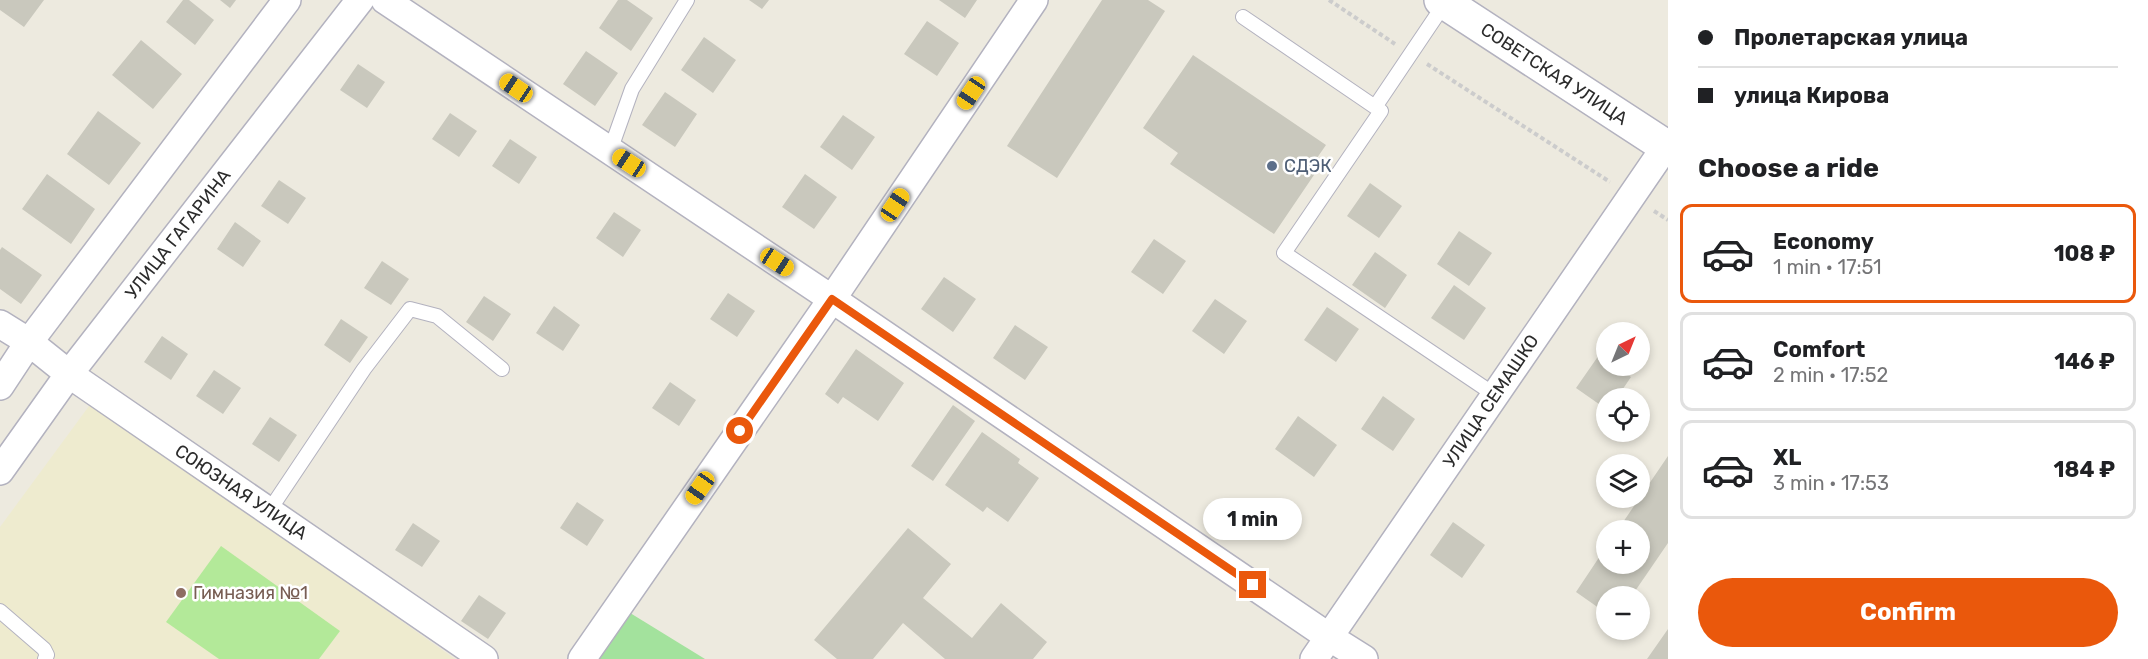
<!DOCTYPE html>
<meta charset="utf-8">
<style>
body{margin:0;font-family:Rubik,sans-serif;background:#f6f6f6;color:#202124;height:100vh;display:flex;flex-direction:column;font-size:22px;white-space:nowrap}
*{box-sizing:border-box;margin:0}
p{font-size:20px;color:#757577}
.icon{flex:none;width:33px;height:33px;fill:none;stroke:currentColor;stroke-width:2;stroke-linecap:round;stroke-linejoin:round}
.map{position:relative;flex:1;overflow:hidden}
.details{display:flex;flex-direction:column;background:#fff;width:480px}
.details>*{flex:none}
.hud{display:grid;align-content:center;height:132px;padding:0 30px;background:#fff}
.needle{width:39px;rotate:43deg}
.tools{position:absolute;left:1596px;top:322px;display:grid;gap:12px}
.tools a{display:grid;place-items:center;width:54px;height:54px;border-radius:50%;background:#fff;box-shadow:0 3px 9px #0003;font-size:30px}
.end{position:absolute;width:27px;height:27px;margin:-14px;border:8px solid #ea580c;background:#fff;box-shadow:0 0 0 3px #fff}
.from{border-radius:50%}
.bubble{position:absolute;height:42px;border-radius:21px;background:#fff;box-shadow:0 3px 9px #0003;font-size:20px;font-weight:700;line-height:42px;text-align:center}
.car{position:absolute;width:18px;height:36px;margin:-18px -9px;border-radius:8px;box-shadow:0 0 4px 2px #0007;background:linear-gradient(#f5c518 24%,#345 0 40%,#f5c518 0 76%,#345 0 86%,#f5c518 0)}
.hud b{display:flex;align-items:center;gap:21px;height:57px;font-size:22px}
.hud b+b{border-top:2px solid #e0e0e0}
.hud i{width:15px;height:15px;background:#202124}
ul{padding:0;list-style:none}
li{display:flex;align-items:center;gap:18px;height:99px;margin:0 12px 9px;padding:0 18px;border:3px solid #e0e0e0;border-radius:12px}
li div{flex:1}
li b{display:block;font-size:22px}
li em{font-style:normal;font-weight:700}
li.current{border-color:#ea580c}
li>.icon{width:54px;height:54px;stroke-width:1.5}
h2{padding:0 30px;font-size:27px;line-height:72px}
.button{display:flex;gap:12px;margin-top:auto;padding:12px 30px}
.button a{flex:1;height:69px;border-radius:36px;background:#ea580c;color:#fff;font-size:24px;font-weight:700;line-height:69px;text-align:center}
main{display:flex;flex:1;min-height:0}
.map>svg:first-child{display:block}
.education{fill:#eeebcf}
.green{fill:#a3e29d}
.pitch{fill:#b3e999}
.building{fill:#c9c8bd}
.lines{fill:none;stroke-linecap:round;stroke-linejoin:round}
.service-casing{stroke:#b3b2bf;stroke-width:16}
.minor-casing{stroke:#b3b2bf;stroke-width:30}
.tertiary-casing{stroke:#b3b2bf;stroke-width:36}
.path{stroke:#ccc;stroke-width:4;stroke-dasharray:4.5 3;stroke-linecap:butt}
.service{stroke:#fff;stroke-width:14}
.minor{stroke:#fff;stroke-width:27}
.tertiary{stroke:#fff;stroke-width:33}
.route{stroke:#ea580c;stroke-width:8}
.service-dot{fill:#5c6f8a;stroke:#fff;stroke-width:2}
.education-dot{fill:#8d6e63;stroke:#fff;stroke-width:2}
.labels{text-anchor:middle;stroke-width:5;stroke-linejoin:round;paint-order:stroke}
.street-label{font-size:18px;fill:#2c2c2c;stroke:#fff}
.service-label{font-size:18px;fill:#4e5e75;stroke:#fff;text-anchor:start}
.education-label{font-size:18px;fill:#785e54;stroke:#fff;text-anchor:start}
</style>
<main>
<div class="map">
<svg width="1668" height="659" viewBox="0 0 1668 659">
<rect width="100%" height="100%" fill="#edeadf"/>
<path class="education" d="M92 402 455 659H0V527Z"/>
<path class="green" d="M622 608 705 659H587Z"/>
<path class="pitch" d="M221 546 340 631 319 659H219L166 622Z"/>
<path class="building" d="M0 0H44L24 27 0 10Z
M183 0H189L214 20 195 45 166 22Z
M220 0H236L230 8Z
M618 0H627L653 18 631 51 599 28Z
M749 0H769L762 9Z
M939 0H977L965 18Z
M1102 0H1148L1165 11 1057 178 1007 146Z
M927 21 959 43 937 76 904 54Z
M704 37 736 60 713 93 681 70Z
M141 40 182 74 153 109 112 75Z
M586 51 618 73 595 106 563 84Z
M1193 55 1326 145 1310 168 1316 172 1274 234 1170 164 1178 153 1143 128Z
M358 64 385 82 367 108 340 90Z
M665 92 697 114 675 147 642 125Z
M98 111 141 143 109 185 67 154Z
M450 113 477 131 459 157 432 139Z
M843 115 875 137 852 170 820 147Z
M510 139 537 157 519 184 492 166Z
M47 174 95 209 71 244 22 209Z
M805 174 837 197 814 229 782 207Z
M279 180 306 198 288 224 261 206Z
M1370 183 1402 206 1379 238 1347 216Z
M614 212 641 230 623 257 596 238Z
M235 222 261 241 243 267 217 249Z
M1459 231 1492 253 1469 286 1437 264Z
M1154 239 1186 261 1163 294 1131 272Z
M2 247 42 275 21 304 0 289V250Z
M1375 252 1407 275 1385 308 1352 285Z
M382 261 409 279 391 305 364 288Z
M944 277 976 299 953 332 921 309Z
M1454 285 1486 308 1464 340 1431 318Z
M728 293 755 311 737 337 710 319Z
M484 296 511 314 493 341 466 322Z
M1215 299 1247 321 1224 354 1192 331Z
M554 306 580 325 563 351 536 333Z
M1327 307 1359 329 1336 362 1304 340Z
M341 319 368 337 350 363 324 345Z
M1015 325 1048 347 1025 380 993 358Z
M162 336 188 354 171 380 144 362Z
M856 349 904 383 878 421 843 397 838 404 825 394Z
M1599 355 1606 360V366H1615L1631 377 1616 399H1606V409L1576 388Z
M214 370 241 388 223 414 196 396Z
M670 382 696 400 679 426 652 408Z
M1383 396 1415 419 1393 451 1361 429Z
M953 405 975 421 933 481 911 466Z
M1298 416 1337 445 1314 477 1275 449Z
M270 417 297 435 279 462 252 444Z
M982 432 1020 459 1018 463 1039 478 1008 522 987 507 983 512 945 485Z
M1668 456V543L1631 597H1606V613L1576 592 1606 547V564H1640V531H1617Z
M577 502 604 520 587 546 560 528Z
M1453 522 1485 545 1462 578 1430 555Z
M413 523 440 541 422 567 395 550Z
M908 528 951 564 923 598 972 638 1001 603 1047 642 1033 659H945L903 623 873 659H837L814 640Z
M479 595 506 613 488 639 461 621Z
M1668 629V659H1647Z"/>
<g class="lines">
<g class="service-casing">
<path id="service" d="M1243 17 1381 111 1284 253 1495 395
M1375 107 1445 3
M610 151 632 89 687 0
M269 511 364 369 410 309 437 316 502 369
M0 611 44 649 47 655 45 659"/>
</g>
<g class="minor-casing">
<path id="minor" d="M385 0 832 299 1329 637 1364 659
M0 324 29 342 69 374 484 659
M0 386 29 342 287 0
M0 471 69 374 360 0
M582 659 832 299 1034 0
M1314 659 1668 143"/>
</g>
<g class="tertiary-casing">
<path id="tertiary" d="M1441 0 1668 148"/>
</g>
<path class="path" d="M1329 0 1395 44
M1427 64 1610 182
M1654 211 1668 220"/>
<use href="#service" class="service"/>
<use href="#minor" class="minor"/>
<use href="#tertiary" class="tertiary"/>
</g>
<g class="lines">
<path class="route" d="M740 431 832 299 1253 585"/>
</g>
<circle class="service-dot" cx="1272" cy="166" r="6"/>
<circle class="education-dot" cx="181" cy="593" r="6"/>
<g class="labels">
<g class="street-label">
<text transform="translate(1554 74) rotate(33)" y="6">СОВЕТСКАЯ УЛИЦА</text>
<text transform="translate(178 234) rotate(-52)" y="6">УЛИЦА ГАГАРИНА</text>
<text transform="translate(1491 401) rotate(-56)" y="6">УЛИЦА СЕМАШКО</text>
<text transform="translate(241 492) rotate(34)" y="6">СОЮЗНАЯ УЛИЦА</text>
</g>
<g class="service-label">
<text x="1284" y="172">СДЭК</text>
</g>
<g class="education-label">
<text x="193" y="599">Гимназия №1</text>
</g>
</g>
</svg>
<div class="tools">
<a><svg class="needle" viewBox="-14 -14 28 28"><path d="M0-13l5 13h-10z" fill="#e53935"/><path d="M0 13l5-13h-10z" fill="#757577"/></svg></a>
<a><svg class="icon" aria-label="locate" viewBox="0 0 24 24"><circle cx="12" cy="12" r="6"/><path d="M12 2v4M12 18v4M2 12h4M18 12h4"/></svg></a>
<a><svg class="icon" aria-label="layers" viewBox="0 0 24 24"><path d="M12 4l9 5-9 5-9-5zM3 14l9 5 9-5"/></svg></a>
<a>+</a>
<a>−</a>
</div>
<i class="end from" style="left:740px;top:431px"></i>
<i class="end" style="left:1253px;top:585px"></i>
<div class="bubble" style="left:1203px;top:498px;width:99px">1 min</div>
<i class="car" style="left:516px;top:88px;rotate:304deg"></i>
<i class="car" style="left:971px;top:93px;rotate:214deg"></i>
<i class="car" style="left:629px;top:163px;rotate:303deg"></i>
<i class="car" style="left:895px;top:205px;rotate:34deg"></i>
<i class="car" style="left:777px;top:262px;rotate:123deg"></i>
<i class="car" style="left:700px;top:488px;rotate:215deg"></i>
</div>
<section class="details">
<div class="hud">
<b><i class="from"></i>Пролетарская улица</b>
<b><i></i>улица Кирова</b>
</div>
<h2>Choose a ride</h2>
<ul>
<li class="current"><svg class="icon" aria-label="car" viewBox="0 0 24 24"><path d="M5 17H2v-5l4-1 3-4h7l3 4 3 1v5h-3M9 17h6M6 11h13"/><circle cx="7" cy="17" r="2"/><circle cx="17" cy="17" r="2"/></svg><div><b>Economy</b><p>1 min · 17:51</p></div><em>108 ₽</em></li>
<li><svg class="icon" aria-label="car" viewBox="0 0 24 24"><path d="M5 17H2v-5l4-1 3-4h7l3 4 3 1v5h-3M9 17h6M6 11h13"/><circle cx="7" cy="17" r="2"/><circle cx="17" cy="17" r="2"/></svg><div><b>Comfort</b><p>2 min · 17:52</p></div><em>146 ₽</em></li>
<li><svg class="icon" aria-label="car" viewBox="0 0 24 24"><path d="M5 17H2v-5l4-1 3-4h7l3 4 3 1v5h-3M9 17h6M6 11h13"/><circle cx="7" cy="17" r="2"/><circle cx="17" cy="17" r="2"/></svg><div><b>XL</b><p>3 min · 17:53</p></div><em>184 ₽</em></li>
</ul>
<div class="button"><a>Confirm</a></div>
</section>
</main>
